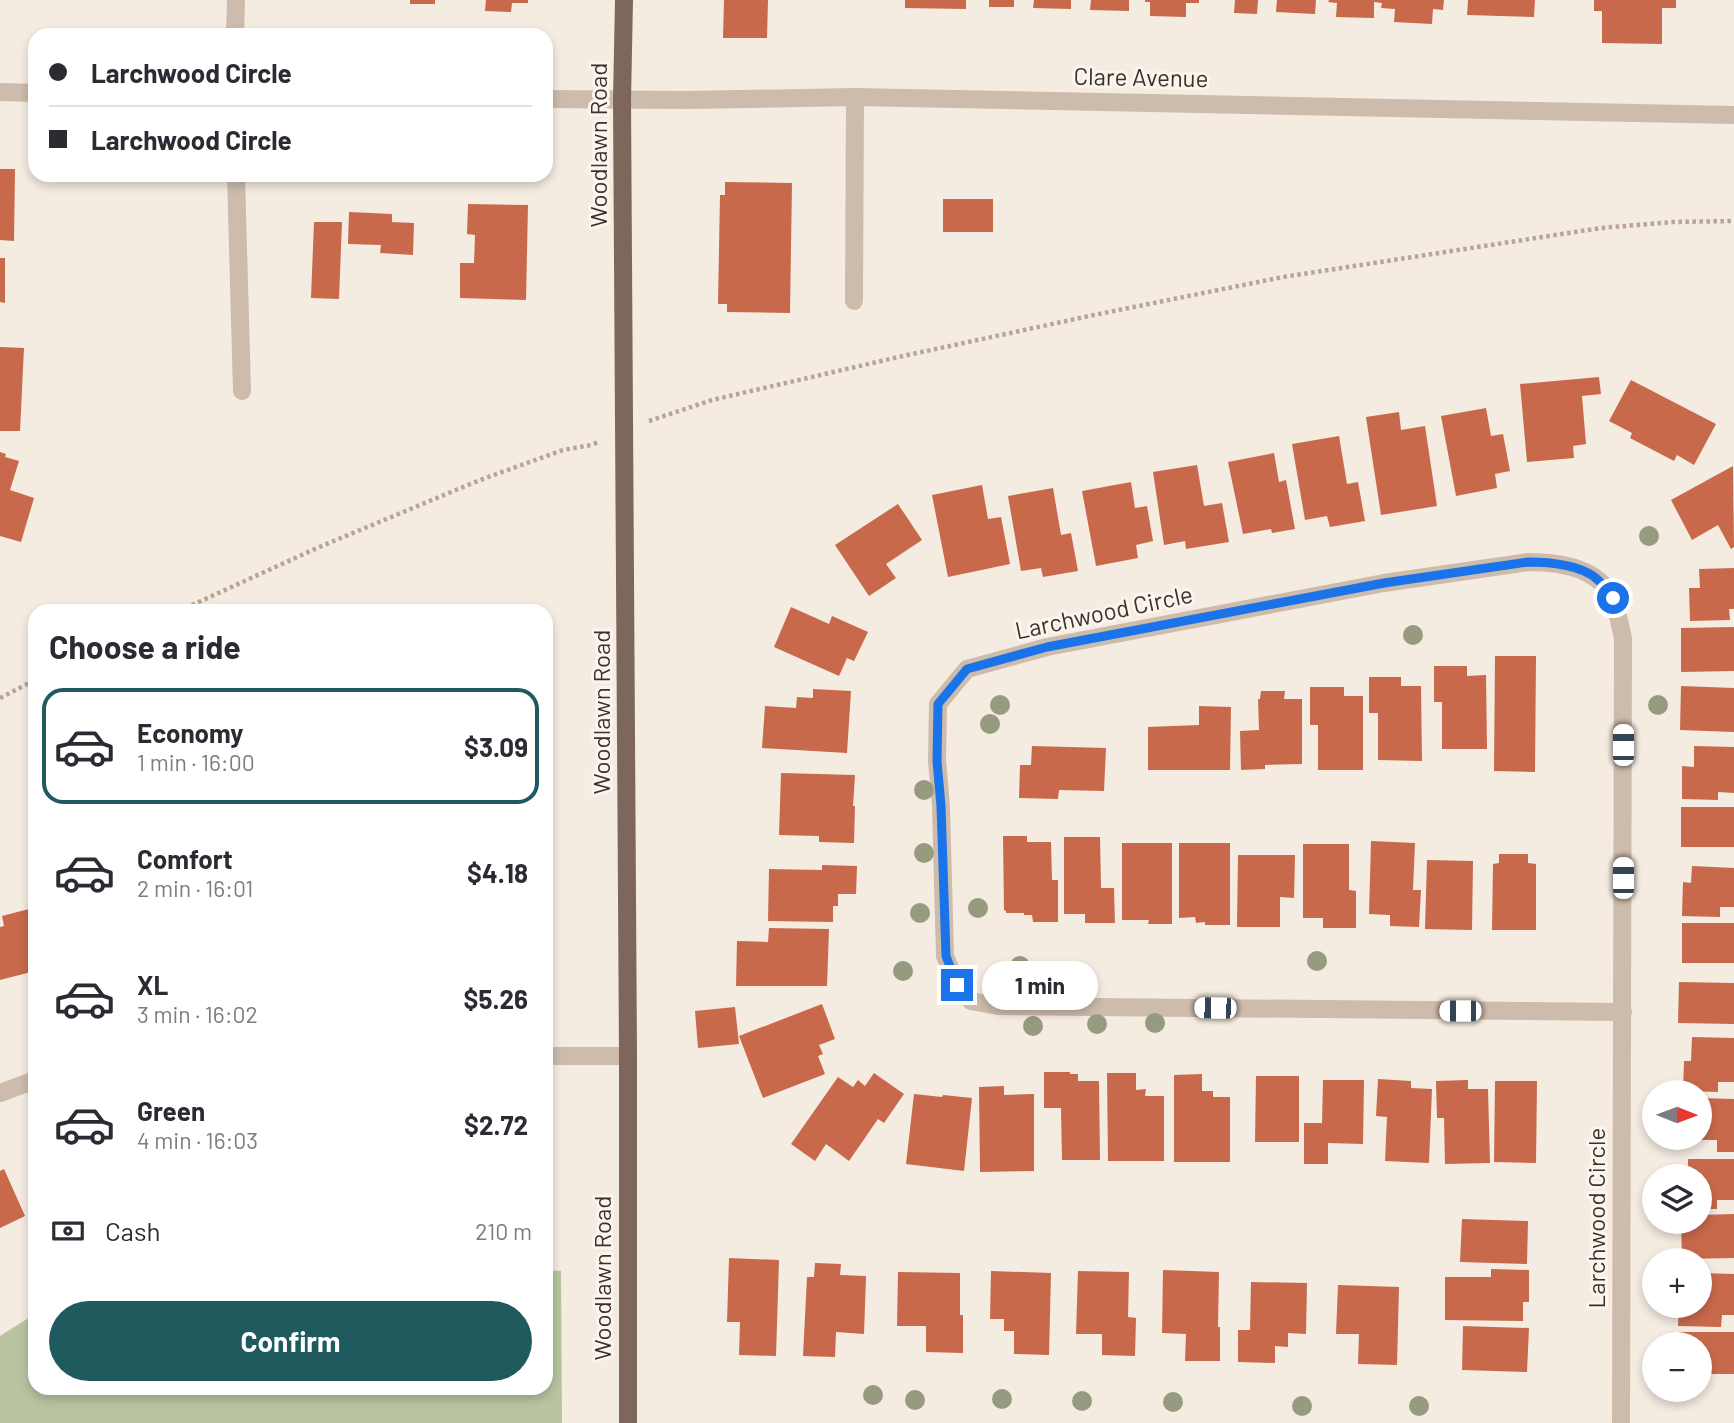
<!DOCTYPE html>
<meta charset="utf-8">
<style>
body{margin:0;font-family:Barlow,sans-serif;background:#f2f2f3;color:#2b2b33;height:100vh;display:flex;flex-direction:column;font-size:26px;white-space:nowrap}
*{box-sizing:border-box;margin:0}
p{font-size:23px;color:#7c7c81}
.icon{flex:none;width:38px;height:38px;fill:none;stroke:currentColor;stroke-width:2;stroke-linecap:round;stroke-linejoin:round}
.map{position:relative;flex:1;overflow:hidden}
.drawer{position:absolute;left:28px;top:604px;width:525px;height:791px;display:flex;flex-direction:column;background:#fff;border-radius:21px;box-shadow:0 4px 10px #0003}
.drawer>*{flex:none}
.banner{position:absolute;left:28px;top:28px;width:525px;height:154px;border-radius:21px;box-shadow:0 4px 10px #0003;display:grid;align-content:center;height:154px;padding:0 21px;background:#fff}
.needle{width:46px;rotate:91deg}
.controls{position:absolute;left:1642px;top:1080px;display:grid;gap:14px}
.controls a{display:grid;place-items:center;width:70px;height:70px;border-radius:50%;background:#fff;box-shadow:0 4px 10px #0003;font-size:35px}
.end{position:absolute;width:32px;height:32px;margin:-16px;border:9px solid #1a73e8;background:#fff;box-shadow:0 0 0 4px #fff}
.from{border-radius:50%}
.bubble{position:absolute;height:49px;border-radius:24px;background:#fff;box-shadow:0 4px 10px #0003;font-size:23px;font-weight:700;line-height:49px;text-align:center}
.car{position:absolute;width:21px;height:42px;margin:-21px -10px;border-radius:9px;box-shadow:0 0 5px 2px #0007;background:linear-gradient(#fff 24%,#345 0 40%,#fff 0 76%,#345 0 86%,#fff 0)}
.banner b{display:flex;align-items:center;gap:24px;height:66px;font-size:26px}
.banner b+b{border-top:2px solid #e1e1e2}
.banner i{width:18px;height:18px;background:#2b2b33}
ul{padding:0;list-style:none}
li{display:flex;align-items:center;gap:21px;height:116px;margin:0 14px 10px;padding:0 7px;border:4px solid transparent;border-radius:21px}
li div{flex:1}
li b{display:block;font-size:26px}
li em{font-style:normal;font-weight:700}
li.selected{border-color:#1f5a5e}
li>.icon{width:63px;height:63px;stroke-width:1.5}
h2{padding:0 21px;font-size:32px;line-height:84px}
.pay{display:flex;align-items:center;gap:18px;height:77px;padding:0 21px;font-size:26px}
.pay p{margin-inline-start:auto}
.cta{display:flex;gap:14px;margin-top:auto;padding:14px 21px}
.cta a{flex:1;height:80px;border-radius:42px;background:#1f5a5e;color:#fff;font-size:28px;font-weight:700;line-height:80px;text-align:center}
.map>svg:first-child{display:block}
.green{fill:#b8c4a0}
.building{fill:#c8694b}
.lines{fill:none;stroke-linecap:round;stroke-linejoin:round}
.path{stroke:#b9a596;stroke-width:4.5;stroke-dasharray:3.5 3.5;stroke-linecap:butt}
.minor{stroke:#cdbbac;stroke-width:18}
.major{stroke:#7d675c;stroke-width:18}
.tree{fill:#969b7f}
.route{stroke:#1a73e8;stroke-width:9}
.labels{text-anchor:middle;stroke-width:6;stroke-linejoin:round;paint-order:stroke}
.street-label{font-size:24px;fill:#3b302b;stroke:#fbf5ee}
</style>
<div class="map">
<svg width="1734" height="1423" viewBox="0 0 1734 1423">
<rect width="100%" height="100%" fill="#f4ebe1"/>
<path class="green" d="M546 1270 561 1271 562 1423H0V1336L35 1314V1388H546Z"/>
<path class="building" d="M410 0H435V4H410Z
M486 0H528V3H512L511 12 485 11Z
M724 0H768L767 38H723Z
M905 0H966V9L905 8Z
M989 0H1014V7H989Z
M1034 0H1071V9L1033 8Z
M1091 0H1129V11L1090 10Z
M1145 0H1199V3H1186V17L1150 16V2H1145Z
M1235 0H1258L1257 14 1234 13Z
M1277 0H1316L1315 14 1276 12Z
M1329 0H1444L1443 10 1433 9 1432 24 1394 22 1395 9 1381 8 1382 3 1374 2V18L1336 17 1337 3 1328 2Z
M1468 0H1535L1534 17 1467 15Z
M1594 0H1676V8H1662V44L1602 43V11H1594Z
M0 169H15L14 241 0 240Z
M725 182 792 183 790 313 727 312V304H718L720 195H725Z
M943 199H993V232H943Z
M468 204 528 205 526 300 460 298V263H474L475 235 467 234Z
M349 212 392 214V222L414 223 413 255 380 253 381 245 348 244Z
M314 222H342L339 299 311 298Z
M0 258H5V303L0 302Z
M0 347 24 348 20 431H0Z
M1599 377 1601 394 1582 396 1586 444 1573 446 1574 458 1527 462 1520 384Z
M1631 380 1716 424 1694 465 1677 455 1674 461 1630 438 1632 433 1609 421Z
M1486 408 1491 436 1503 434 1510 471 1495 474 1497 488 1456 496 1441 416Z
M1399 412 1401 430 1425 426 1437 506 1381 515 1366 417Z
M1339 436 1347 484 1358 482 1365 521 1330 527 1327 516 1305 520 1292 444Z
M0 452 6 454 5 457 19 461 10 490 34 498 21 542 0 536Z
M1274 453 1279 482 1286 480 1295 529 1272 533 1271 529 1243 534 1228 462Z
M1197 465 1204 506 1222 503 1229 542 1186 549 1185 541 1164 545 1153 472Z
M1733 466 1734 547 1731 549 1718 525 1692 540 1671 500Z
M1131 482 1135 508 1147 506 1153 541 1136 545 1138 558 1096 566 1082 491Z
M982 485 988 519 1001 517 1010 564 948 577 932 495Z
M1053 488 1061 535 1071 533 1078 571 1043 577 1041 568 1021 571 1008 496Z
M898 504 922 540 886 564 896 578 869 596 835 545Z
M1734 568V609H1729L1730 620 1690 621 1689 588H1700L1699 569Z
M791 607 829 624 832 616 868 632 854 661 847 658 839 676 774 647Z
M1734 627V671L1681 672V628Z
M1495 656H1536L1535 772 1494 771Z
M1434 666H1467V676L1486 675 1487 749H1442V702H1434Z
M1369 677H1401V686H1421L1422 761 1378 760V713H1369Z
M1681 686 1734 688V732L1680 730Z
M1310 687H1344V696H1363V770H1318V725H1310Z
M813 689 851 691 847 753 762 748 765 706 796 708 797 697 813 698Z
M1261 691H1285L1284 699H1302V764L1265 765V769L1241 770 1240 731 1259 730 1258 699H1260Z
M1199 706 1231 707 1230 770H1148V727L1199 725Z
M1032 746 1106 748 1104 791 1059 790 1058 799 1019 798 1020 765H1031Z
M1694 746 1734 747V793L1718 792V800L1682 799V766L1694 767Z
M781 773 855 775 853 806H855L854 843 819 842V836L779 835Z
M1681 807H1734V847H1681Z
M1003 836H1027V842H1051L1052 880H1058V922H1033L1032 915H1024V913H1006V911L1004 910Z
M1064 837H1100L1101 888H1114L1115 923H1085V914H1064Z
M1371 841 1415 843 1413 890H1421L1419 927 1390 926V915L1369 914Z
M1122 843H1172V924H1148L1149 920H1122Z
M1179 843H1230V925H1205V922L1196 923 1195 917 1179 918Z
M1303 844H1349V890L1356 891V928H1323V918H1303Z
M1499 854H1528V863L1536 864V930H1492L1493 864 1499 863Z
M1238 855H1295L1294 898 1280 897V927H1237Z
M1427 860 1473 861 1472 930 1425 929Z
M822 865 857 866 856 894H838V906H833V922L768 921 769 869 822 870Z
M1692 866 1734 868V907H1720V917L1682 916 1683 882 1691 883Z
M29 909 30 912 35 911V971L0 980V927L4 926 2 916Z
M1682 923H1734V963H1682Z
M769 928 829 929 827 986H736L737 941 768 942Z
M1679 982 1734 983V1024L1678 1023Z
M822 1004 835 1039 819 1045 823 1054 818 1056 825 1074 763 1098 739 1036Z
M735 1007 739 1044 698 1048 695 1011Z
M1692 1037 1734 1038V1082H1718V1092L1683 1091 1684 1061H1691Z
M1044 1072H1070V1074H1078V1081H1099L1100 1160H1062L1061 1108H1044Z
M874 1073 904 1094 884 1123 878 1119 849 1161 826 1144 815 1161 791 1144 838 1077 853 1087 858 1080 865 1086Z
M1107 1073H1136V1090L1146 1089 1145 1096H1164V1161H1108Z
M1202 1074V1091H1213V1097H1230V1162H1174V1075Z
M1256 1076H1299V1142H1255Z
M1378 1079 1411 1081V1088L1432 1089 1429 1163 1385 1161 1387 1117 1376 1116Z
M1323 1080H1364L1363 1144 1328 1143V1164H1304V1123H1322Z
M1468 1080V1089H1488L1490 1163 1445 1164 1444 1118H1437L1436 1081Z
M1495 1081H1537L1536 1163 1494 1162Z
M1004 1086V1095L1034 1094V1171L980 1172 979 1087Z
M914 1094 942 1097 943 1095 972 1098 964 1171 906 1164Z
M1699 1098 1734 1099V1152H1717V1140H1699Z
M1688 1159H1734V1200H1717V1209H1699V1176H1688Z
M4 1169 25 1216 0 1228V1171Z
M1734 1214V1258L1682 1259 1681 1222H1699V1215Z
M1462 1219 1528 1221 1527 1264 1460 1262Z
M729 1258 779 1260 776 1356 739 1355 740 1322H727Z
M815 1263 841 1264 840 1275 866 1276 864 1334 836 1332 835 1357 803 1356 807 1277H814Z
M1491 1269 1529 1270V1302H1523V1321L1445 1320V1277H1491Z
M1163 1270 1219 1272 1218 1327H1220V1361H1185L1186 1334 1162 1333Z
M991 1271 1051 1273 1049 1355 1014 1354V1331H1004V1319H990Z
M1078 1271 1129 1272 1128 1317 1136 1318 1135 1356 1102 1355V1334H1076Z
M898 1272 960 1273V1315H963V1353L926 1352V1326H897Z
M1699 1273 1734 1274V1315H1722L1721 1327 1678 1326 1679 1306H1699Z
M1251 1282 1307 1283 1306 1334 1288 1333V1347L1275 1346V1363L1238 1362V1330H1250Z
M1338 1285 1399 1287 1397 1365 1358 1364 1359 1334H1336Z
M1463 1326 1529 1328 1527 1372 1462 1370Z
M1679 1332H1734V1374H1699V1344H1679Z"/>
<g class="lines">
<path class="path" d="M649 421 712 400 903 356 1094 315 1283 277 1601 228 1673 222 1734 221
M179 611 317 548 480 480 563 450 591 445 599 442
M0 698 35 680"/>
<path class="minor" d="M235 35 236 0
M0 92 35 93
M546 99 687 100 855 97 1734 115
M236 175 242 391
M854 301 855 97
M546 1056H628
M0 1093 35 1080
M1621 1423 1623 638C1620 626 1618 612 1613 600 1600 568 1559 562 1528 562L1384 583 1047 647 967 669 938 704 937 761 941 806 945 956 957 985 971 1001 998 1006 1623 1012"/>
<path class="major" d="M624 0 622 100 628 1056V1423"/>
</g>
<g class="tree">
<circle cx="1649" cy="536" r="10"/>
<circle cx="1413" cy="635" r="10"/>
<circle cx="1000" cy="705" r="10"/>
<circle cx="1658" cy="705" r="10"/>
<circle cx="990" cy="724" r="10"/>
<circle cx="924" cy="790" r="10"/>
<circle cx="924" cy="853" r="10"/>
<circle cx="978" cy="908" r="10"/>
<circle cx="920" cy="913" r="10"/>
<circle cx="1317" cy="961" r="10"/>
<circle cx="1020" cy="966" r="10"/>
<circle cx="903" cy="971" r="10"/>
<circle cx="1155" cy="1023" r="10"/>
<circle cx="1097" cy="1024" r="10"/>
<circle cx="1033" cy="1026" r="10"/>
<circle cx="873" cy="1395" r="10"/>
<circle cx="1002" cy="1399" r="10"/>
<circle cx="915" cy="1400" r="10"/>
<circle cx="1082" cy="1401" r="10"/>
<circle cx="1173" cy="1402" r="10"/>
<circle cx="1302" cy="1406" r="10"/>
<circle cx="1419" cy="1406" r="10"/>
</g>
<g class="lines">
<path class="route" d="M957 985 946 956 941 806 937 761 938 704 967 669 1047 647 1384 583 1528 562C1549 562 1583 565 1598 580 1604 585 1608 593 1613 598"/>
</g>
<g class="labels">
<g class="street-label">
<text transform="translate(1141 78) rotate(1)" y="8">Clare Avenue</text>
<text transform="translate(599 145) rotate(-90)" y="8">Woodlawn Road</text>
<text transform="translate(1104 613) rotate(-12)" y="8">Larchwood Circle</text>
<text transform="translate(602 712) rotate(-90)" y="8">Woodlawn Road</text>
<text transform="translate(1597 1218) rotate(-90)" y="8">Larchwood Circle</text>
<text transform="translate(603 1278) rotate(-90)" y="8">Woodlawn Road</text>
</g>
</g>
</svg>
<div class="controls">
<a><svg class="needle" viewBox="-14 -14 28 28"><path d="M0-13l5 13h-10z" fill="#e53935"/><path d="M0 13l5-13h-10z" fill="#7c7c81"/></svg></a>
<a><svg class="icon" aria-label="layers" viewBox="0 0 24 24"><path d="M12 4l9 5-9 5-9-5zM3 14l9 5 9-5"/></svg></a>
<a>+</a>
<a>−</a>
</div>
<i class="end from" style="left:1613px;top:598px"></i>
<i class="end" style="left:957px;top:985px"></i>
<div class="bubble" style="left:982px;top:961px;width:116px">1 min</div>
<i class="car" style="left:1623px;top:745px;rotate:0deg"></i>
<i class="car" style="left:1623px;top:878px;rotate:0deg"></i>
<i class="car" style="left:1215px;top:1008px;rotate:271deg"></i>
<i class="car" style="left:1460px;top:1011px;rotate:270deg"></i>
<div class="banner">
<b><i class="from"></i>Larchwood Circle</b>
<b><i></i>Larchwood Circle</b>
</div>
<section class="drawer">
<h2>Choose a ride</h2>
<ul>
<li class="selected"><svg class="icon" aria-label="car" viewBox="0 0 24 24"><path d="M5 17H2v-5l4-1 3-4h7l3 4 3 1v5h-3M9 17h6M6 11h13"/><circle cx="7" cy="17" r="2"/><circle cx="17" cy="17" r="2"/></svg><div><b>Economy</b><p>1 min · 16:00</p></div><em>$3.09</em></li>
<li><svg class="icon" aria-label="car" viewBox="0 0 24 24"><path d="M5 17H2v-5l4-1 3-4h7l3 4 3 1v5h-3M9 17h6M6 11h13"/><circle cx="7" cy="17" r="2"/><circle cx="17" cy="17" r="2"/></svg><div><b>Comfort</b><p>2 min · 16:01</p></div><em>$4.18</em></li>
<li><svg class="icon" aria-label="car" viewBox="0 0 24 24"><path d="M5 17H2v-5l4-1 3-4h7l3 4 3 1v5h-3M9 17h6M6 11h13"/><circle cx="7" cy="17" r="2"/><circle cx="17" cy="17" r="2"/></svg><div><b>XL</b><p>3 min · 16:02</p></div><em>$5.26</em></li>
<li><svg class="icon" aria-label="car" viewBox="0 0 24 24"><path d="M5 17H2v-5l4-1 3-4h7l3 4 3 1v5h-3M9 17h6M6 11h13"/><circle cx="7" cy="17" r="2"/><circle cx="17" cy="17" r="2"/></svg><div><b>Green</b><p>4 min · 16:03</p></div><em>$2.72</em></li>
</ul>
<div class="pay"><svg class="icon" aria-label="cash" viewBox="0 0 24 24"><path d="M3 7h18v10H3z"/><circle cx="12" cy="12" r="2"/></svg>Cash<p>210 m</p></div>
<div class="cta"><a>Confirm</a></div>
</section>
</div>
